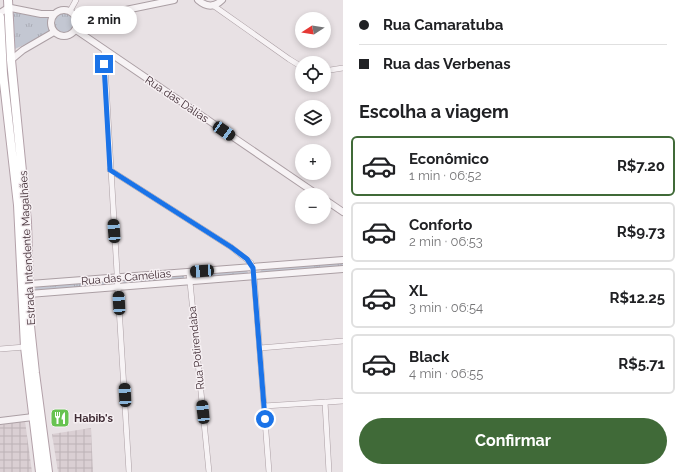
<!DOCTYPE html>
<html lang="pt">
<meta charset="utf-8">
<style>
body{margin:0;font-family:Raleway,sans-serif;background:#f2f2f2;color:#202124;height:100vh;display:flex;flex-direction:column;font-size:15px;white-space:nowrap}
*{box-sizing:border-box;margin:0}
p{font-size:13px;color:#757577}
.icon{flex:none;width:22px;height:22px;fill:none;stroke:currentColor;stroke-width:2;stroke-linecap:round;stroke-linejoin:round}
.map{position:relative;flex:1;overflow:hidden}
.drawer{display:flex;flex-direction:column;background:#fff;width:340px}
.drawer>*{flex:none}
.top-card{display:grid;align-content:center;height:88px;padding:0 16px;background:#fff}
.needle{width:26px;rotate:258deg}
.controls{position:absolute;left:295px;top:12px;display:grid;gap:8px}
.controls a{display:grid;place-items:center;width:36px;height:36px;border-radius:50%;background:#fff;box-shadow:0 2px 6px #0003;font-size:20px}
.end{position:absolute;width:18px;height:18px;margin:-9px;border:5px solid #1a73e8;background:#fff;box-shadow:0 0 0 2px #fff}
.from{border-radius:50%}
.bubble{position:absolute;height:28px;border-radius:14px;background:#fff;box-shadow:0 2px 6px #0003;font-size:13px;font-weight:700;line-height:28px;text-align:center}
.car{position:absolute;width:12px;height:24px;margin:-12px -6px;border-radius:5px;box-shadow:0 0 3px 1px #0007;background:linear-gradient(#222 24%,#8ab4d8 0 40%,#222 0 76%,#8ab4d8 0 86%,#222 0)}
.top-card b{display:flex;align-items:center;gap:14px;height:38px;font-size:15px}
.top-card b+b{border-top:1px solid #e0e0e0}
.top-card i{width:10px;height:10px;background:#202124}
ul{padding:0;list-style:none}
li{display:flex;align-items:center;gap:12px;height:60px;margin:0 8px 6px;padding:0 8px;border:2px solid #e0e0e0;border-radius:6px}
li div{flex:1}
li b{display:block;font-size:15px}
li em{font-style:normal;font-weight:700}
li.active{border-color:#406a38}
li>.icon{width:36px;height:36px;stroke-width:1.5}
h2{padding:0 16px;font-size:18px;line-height:48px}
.button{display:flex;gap:8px;margin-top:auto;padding:8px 16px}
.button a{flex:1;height:46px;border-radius:24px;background:#406a38;color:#fff;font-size:16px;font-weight:700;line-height:46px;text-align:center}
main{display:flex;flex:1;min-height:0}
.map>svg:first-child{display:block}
.industrial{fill:url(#industrial-grid)}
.grass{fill:url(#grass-tufts)}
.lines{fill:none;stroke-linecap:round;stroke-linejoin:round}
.minor-casing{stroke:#ab9fa4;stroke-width:6}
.tertiary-casing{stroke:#ab9fa4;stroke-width:8}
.primary-casing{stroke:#b3a1a9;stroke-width:10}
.minor{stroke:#f7f3f5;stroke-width:5}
.tertiary{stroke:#f7f3f5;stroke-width:6}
.primary{stroke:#fff;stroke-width:8}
.route{stroke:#1a73e8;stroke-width:5}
.labels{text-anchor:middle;stroke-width:3;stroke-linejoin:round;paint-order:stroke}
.street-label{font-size:11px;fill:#3f2b33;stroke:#f6f0f3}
.poi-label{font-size:11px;font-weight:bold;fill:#3f2b33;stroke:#f6f0f3;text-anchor:start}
</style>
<main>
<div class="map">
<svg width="343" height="472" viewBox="0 0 343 472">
<defs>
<pattern id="industrial-grid" width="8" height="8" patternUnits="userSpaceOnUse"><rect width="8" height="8" fill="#dacfd3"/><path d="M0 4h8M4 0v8" fill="none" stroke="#bcb2b6"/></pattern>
<pattern id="grass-tufts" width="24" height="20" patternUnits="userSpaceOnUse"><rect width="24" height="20" fill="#c3c7d2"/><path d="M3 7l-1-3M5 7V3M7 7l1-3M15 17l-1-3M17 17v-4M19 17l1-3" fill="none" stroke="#a9abb5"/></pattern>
</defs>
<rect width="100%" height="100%" fill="#e8e1e4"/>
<path class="industrial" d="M25 421 32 472H0V425Z
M91 428 93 472H58L52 434Z"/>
<path class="grass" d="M10 11 45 17 60 13H68L71 15 74 24 71 31C63 34 62 31 54 31L15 49Z
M343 262V267L261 274 260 272 262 269Z
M245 270 248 272 247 275 196 279 193 276 194 274Z
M184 275V279L124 285 123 283 125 279Z
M113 280 115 284 36 291 35 289 37 286Z"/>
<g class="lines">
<g class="minor-casing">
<path id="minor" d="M214 6 289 59 302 67
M70 11 76 0
M104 49C111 190 121 331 129 472
M324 71 343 68
M110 170 231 247 251 263 254 276 269 472
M189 272 209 472
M260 348 343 341
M0 349 25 347
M325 402 329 472
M264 406 343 401"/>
</g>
<g class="tertiary-casing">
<path id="tertiary" d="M198 0C206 7 214 8 222 0
M51 23a13 13 0 1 1 26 0a13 13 0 1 1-26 0Z
M0 13 8 8H11L41 14H54
M77 20 174 0
M76 30 318 195
M11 60 23 50 54 32
M324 199 343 212
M30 284 343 260
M29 294 343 269
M0 421 33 417"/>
</g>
<g class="primary-casing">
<path id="primary" d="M8 0 11 60 27 222 30 326 35 373 48 472
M0 17 3 74 18 205 25 347 40 472"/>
</g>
<use href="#minor" class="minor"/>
<use href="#tertiary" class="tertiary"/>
<use href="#primary" class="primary"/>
</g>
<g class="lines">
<path class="route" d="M104 64 110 170 231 247 247 259 253 268 265 419"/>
</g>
<defs>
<g id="restaurant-square" transform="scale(1)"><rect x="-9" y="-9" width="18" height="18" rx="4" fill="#67c350" stroke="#f6f0f3"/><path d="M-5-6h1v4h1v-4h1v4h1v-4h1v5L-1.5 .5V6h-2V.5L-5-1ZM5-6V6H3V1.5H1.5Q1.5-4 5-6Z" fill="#fff"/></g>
</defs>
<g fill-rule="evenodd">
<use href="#restaurant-square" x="60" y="418"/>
</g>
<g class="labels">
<g class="street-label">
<text transform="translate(177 99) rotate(34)" y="4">Rua das Dálias</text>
<text transform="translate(27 248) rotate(-93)" y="4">Estrada Intendente Magalhães</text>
<text transform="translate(126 277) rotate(-5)" y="4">Rua das Camélias</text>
<text transform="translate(196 348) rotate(-96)" y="4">Rua Potirendaba</text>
</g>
<g class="poi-label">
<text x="74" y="422">Habib's</text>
</g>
</g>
</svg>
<div class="controls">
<a><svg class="needle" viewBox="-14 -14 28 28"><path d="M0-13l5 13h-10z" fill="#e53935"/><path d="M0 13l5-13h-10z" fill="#757577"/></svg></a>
<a><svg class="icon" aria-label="locate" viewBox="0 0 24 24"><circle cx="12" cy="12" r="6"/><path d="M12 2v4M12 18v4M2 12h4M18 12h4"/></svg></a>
<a><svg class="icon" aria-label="layers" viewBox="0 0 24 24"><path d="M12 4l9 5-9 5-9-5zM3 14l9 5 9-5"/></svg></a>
<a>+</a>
<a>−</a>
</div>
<i class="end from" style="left:265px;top:419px"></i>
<i class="end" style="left:104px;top:64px"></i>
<div class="bubble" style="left:71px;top:6px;width:66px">2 min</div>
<i class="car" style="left:224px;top:131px;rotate:125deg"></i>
<i class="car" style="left:114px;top:231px;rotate:356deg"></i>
<i class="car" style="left:202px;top:271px;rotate:266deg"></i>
<i class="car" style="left:119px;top:303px;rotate:357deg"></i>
<i class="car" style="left:125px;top:395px;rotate:357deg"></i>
<i class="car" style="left:203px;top:412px;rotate:354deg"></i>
</div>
<section class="drawer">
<div class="top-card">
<b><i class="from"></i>Rua Camaratuba</b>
<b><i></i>Rua das Verbenas</b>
</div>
<h2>Escolha a viagem</h2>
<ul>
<li class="active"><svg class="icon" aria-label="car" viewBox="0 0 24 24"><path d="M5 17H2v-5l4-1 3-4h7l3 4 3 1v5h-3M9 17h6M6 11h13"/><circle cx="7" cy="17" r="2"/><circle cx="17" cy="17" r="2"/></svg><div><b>Econômico</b><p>1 min · 06:52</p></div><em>R$7.20</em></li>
<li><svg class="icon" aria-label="car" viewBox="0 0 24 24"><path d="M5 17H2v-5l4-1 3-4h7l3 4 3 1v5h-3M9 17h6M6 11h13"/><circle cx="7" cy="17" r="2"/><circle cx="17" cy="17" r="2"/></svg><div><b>Conforto</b><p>2 min · 06:53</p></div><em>R$9.73</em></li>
<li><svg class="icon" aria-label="car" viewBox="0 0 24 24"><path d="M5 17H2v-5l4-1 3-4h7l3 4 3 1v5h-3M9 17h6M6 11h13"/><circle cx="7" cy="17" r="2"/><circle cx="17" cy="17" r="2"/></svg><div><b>XL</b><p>3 min · 06:54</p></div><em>R$12.25</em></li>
<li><svg class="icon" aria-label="car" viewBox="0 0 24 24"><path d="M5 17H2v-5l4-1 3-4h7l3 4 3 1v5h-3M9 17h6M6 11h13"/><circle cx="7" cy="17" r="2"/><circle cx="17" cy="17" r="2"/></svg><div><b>Black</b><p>4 min · 06:55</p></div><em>R$5.71</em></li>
</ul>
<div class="button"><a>Confirmar</a></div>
</section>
</main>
